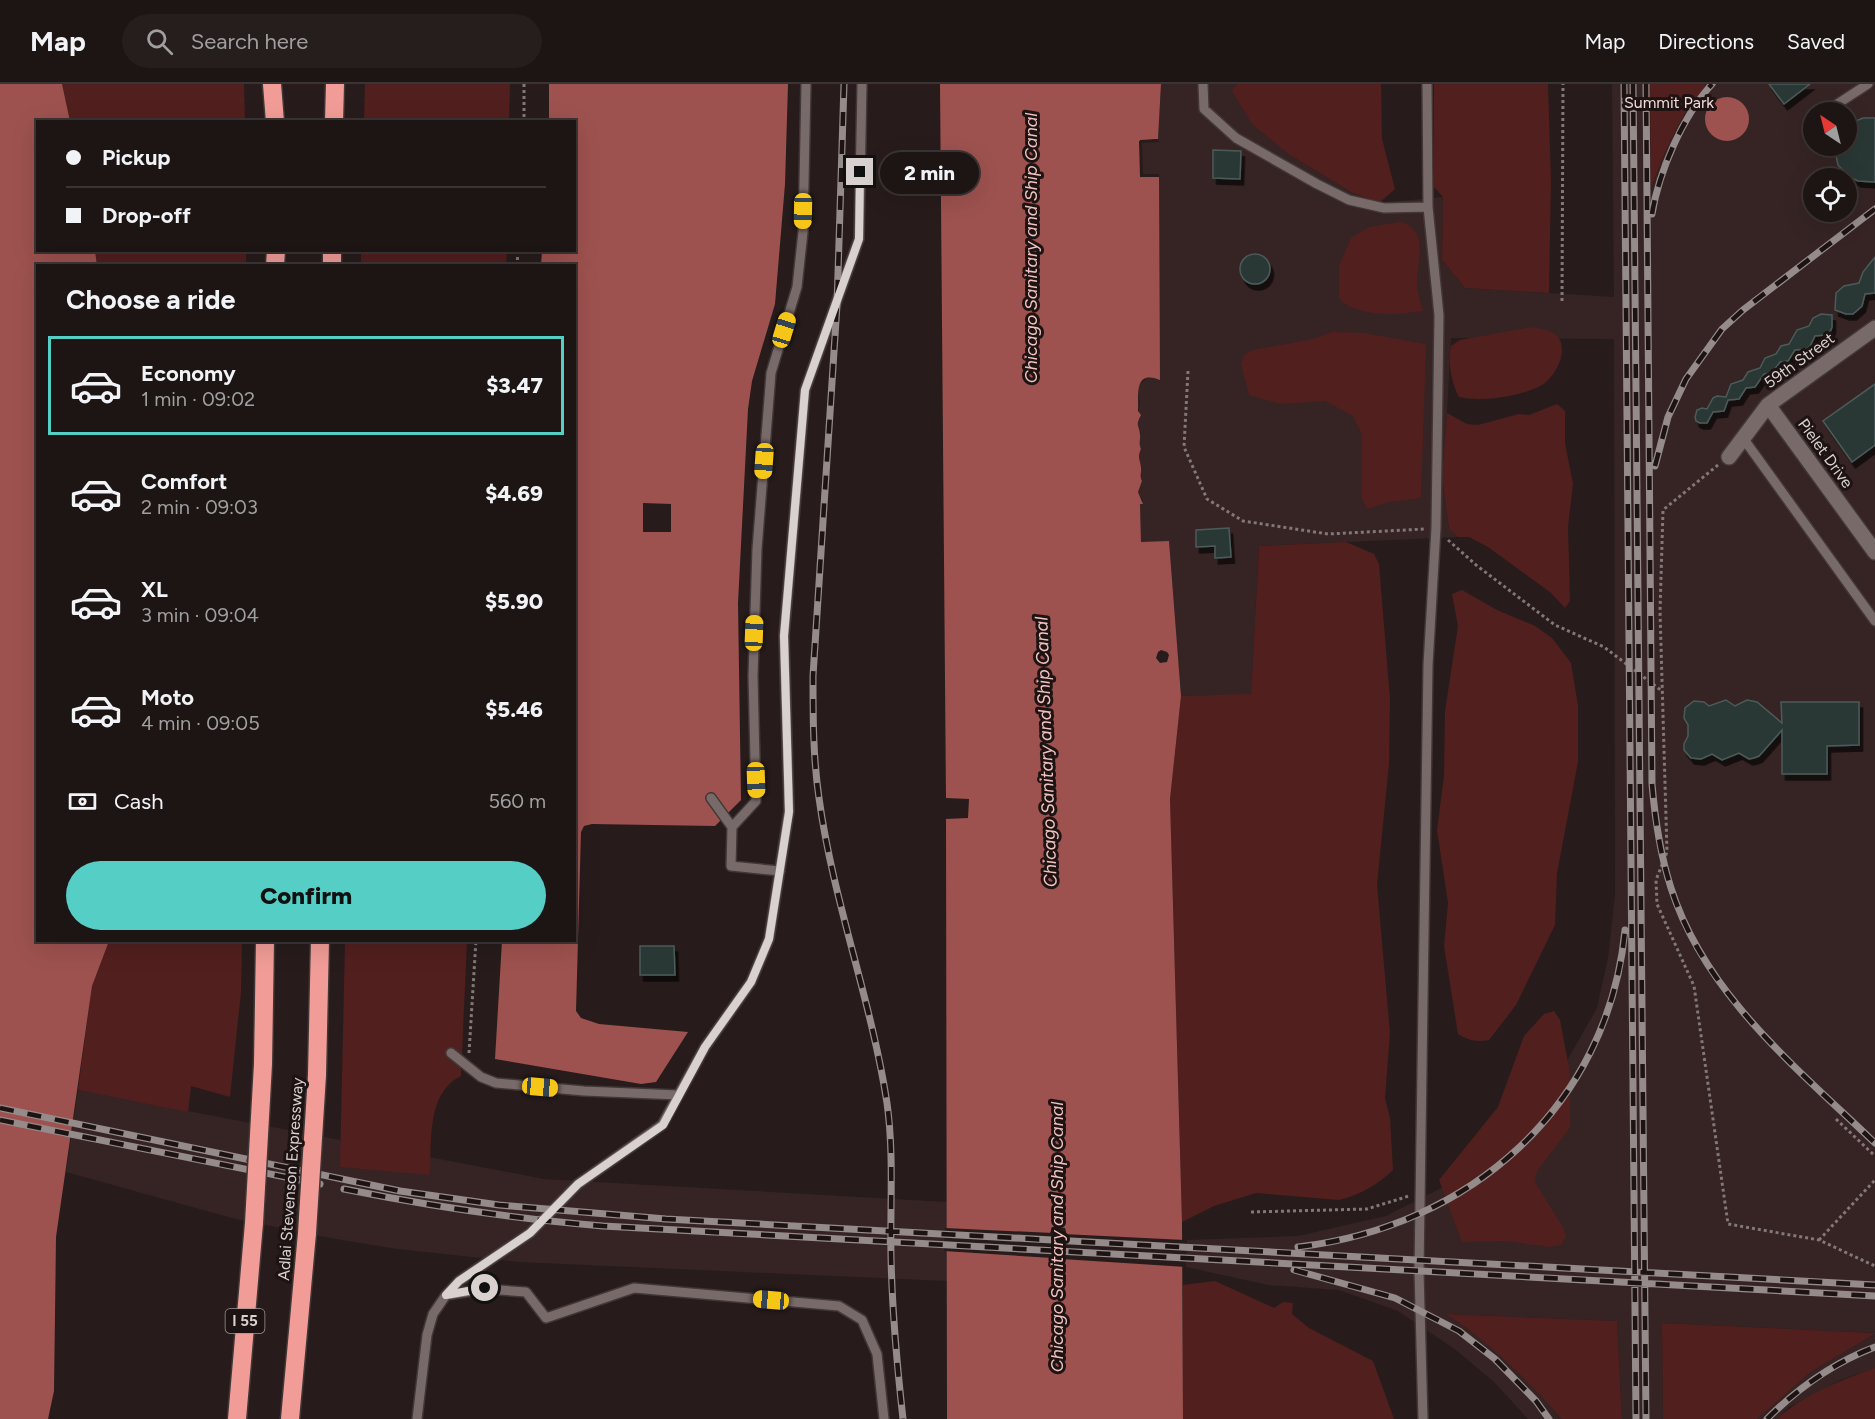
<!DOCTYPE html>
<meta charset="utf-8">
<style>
body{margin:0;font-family:Figtree,sans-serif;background:#251e1d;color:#f1f3f6;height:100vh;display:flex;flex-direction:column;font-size:22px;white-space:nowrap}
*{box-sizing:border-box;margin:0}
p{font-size:20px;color:#a09fa0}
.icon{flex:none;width:33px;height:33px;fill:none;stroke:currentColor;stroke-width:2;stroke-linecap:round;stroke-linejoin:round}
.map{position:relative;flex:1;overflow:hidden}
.panel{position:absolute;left:36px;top:180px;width:540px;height:678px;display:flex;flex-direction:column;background:#1d1514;border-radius:0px;box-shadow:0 6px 24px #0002,0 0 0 2px #3b3434}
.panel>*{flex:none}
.guide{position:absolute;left:36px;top:36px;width:540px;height:132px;border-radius:0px;box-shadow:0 6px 24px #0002,0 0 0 2px #3b3434;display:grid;align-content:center;height:132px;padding:0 30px;background:#1d1514}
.needle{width:39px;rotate:325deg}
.fabs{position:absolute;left:1803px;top:18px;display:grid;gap:12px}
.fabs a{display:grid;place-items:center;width:54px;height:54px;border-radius:50%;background:#1d1514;box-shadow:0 6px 24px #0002,0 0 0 2px #3b3434;font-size:30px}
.end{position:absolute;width:27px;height:27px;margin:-14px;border:8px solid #d9d1d0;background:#111;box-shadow:0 0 0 3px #111}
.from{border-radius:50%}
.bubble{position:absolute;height:42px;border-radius:21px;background:#1d1514;box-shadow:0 6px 24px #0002,0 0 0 2px #3b3434;font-size:20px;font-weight:800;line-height:42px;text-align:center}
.car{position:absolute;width:18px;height:36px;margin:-18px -9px;border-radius:8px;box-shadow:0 0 4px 2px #0007;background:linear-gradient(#f5c518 24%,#345 0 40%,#f5c518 0 76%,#345 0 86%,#f5c518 0)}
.guide b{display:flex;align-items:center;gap:21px;height:57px;font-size:22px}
.guide b+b{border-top:2px solid #3b3434}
.guide i{width:15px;height:15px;background:#f1f3f6}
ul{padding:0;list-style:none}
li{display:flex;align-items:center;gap:18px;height:99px;margin:0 12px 9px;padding:0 18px;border:3px solid transparent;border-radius:0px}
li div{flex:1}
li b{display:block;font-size:22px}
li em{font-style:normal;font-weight:800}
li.active{border-color:#55cec5}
li>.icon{width:54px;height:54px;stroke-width:1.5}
h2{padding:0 30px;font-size:27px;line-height:72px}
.pay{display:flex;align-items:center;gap:15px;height:66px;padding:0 30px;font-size:22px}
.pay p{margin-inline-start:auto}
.primary-button{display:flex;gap:12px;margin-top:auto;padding:12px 30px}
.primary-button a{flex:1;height:69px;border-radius:36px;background:#55cec5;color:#111;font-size:24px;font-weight:800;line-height:69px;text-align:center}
header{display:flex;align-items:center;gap:36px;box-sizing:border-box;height:84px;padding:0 30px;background:#1d1514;border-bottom:2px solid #3b3434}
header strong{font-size:28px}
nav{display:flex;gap:33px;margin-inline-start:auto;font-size:21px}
.search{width:420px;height:54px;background:#251e1d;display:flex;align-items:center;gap:15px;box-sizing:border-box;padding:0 21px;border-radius:33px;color:#a09fa0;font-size:22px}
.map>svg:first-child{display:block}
.built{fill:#352423;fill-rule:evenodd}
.green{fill:#511f1e}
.water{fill:#9d524f;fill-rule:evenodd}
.pier{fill:#271c1b}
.building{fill:#293735;stroke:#4c5b59;stroke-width:1.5;filter:url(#shadow)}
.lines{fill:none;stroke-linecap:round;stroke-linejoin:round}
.service-casing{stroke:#403736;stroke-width:12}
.minor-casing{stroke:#403736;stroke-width:18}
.motorway-casing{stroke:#403736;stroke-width:21}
.path{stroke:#827877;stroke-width:3;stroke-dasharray:3 3;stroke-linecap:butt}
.service{stroke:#786a69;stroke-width:9}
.minor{stroke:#786a69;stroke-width:15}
.motorway{stroke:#f19c97;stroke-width:18}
.rail-casing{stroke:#948b8a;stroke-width:7}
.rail{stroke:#1d1312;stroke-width:4.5;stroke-dasharray:14;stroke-linecap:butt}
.motorway-bridge-casing{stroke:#403736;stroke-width:21;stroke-linecap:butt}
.motorway-bridge{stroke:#f19c97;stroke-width:18}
.route{stroke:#d9d1d0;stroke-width:8}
.labels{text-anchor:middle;stroke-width:6;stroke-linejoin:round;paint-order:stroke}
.shield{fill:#1d1312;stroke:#a19897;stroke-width:1.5}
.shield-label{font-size:15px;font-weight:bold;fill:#d9d1d0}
.park-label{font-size:16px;fill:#f2dad8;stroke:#1d1312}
.street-label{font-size:16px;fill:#d9d1d0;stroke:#1d1312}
.water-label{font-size:18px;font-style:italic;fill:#f1c4c1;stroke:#1d1312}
</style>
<header>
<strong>Map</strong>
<div class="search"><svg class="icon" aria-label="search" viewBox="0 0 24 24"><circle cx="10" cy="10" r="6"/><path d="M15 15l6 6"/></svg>Search here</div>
<nav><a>Map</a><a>Directions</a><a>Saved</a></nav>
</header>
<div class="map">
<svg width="1875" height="1335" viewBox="0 0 1875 1335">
<defs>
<filter id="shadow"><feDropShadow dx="3.5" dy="6" stdDeviation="0" flood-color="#0009"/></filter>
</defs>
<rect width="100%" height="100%" fill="#271c1b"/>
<path class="built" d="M1161 0H1237L1233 7 1290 71 1351 108 1378 119 1443 113 1442 176 1465 204 1614 213 1612 0H1650L1652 103 1672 50 1689 20 1704 5V0H1875V1249L1662 1239 1663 1335H1622L1617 1237 1447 1230 1495 1265 1531 1300 1562 1335H1528L1494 1298 1456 1266 1398 1227 1339 1206 1268 1201 1186 1183 1187 1156 1298 1152 1386 1132 1457 1096 1564 982 1597 924 1608 874 1615 810 1614 255 1451 254 1447 329 1442 392 1449 445 1458 453 1259 462 1251 611 1181 612 1169 458H1141L1140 420 1143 417 1138 408 1142 397 1140 392 1142 384 1138 374 1141 365 1139 360 1141 351 1137 341 1140 318 1137 308 1138 302 1147 294H1154L1159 296V93H1140L1139 57 1158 55ZM1814 28H1846V62H1814ZM1814 94H1846V128H1814Z
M78 1006 544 1095 947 1118V1197L519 1178 397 1165 330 1154 232 1134 66 1088Z
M1875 1250V1284L1840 1296 1789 1323 1777 1335H1757L1812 1287Z"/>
<path class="green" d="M62 0H244L245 37H70Z
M365 0H510L509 37H364Z
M1237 0H1381L1382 55 1395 105 1379 119 1351 108 1290 71 1252 40 1232 7Z
M1434 0H1548L1551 96 1549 209 1465 204 1442 176 1443 113 1434 103Z
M1650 0H1704V5C1677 34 1665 68 1651 105Z
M1401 138C1430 147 1417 176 1417 199 1417 209 1421 219 1423 227 1396 231 1360 234 1339 215V182L1351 154 1369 143Z
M95 167H246V181H97Z
M361 167V166L507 167 506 182 361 181Z
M1531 243C1540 245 1551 245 1557 252 1570 266 1555 293 1542 301 1521 313 1482 318 1459 313 1451 298 1448 279 1451 262L1460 256Z
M1332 248 1364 249 1426 260 1421 414 1389 418 1367 425 1362 415V351L1353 332 1325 317 1281 320 1249 311 1241 280 1244 271 1253 266 1313 255Z
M1557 320 1565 327V359L1573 400 1568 443 1570 517 1565 524 1551 509 1488 463 1469 453H1458L1449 445 1442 392 1447 329 1467 340 1478 341 1519 330 1529 331Z
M1346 458 1374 470 1379 480 1390 615 1389 680 1377 801 1390 949 1385 1014 1390 1034 1393 1086C1377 1101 1360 1111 1339 1116L1256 1109 1214 1122 1182 1138 1170 715 1181 612 1251 610 1259 462Z
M1462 506 1497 526 1535 542 1552 554 1571 579 1578 622V678L1557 789 1555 841 1516 921 1489 956C1477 958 1469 957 1458 950L1444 862 1448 819 1437 746 1444 692 1445 627 1458 542 1452 510Z
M109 857H242L241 908 230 1013 191 1002 188 1028 78 1006 92 901Z
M345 857H467L461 992C426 1009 432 1059 430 1091L340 1083Z
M1554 927 1560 936 1570 989V1044L1537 1087 1535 1098 1563 1143 1566 1152 1561 1161 1549 1163 1505 1157 1462 1158 1439 1096 1498 1023 1524 952 1544 930Z
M1215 1197 1274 1224 1283 1218 1293 1219 1292 1230 1309 1244 1373 1277 1394 1335H1183V1201Z
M1446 1230 1617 1237 1622 1335H1562C1526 1295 1491 1259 1446 1230Z
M1662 1239 1875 1249V1250L1812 1287 1757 1335H1663Z
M1875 1284V1335H1777C1804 1310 1841 1296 1875 1284Z"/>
<path class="water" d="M0 0H62L70 37 38 38V166L95 167 97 181 38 182V856L109 857 92 902 56 1153 54 1307 48 1335H0Z
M549 0H788L785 100 775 220 752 297 748 325 738 519 741 716 715 742 592 740 584 742 581 748 576 927 581 934 599 940 688 948 656 998 641 1000 495 975 502 857 574 856V182L541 181 542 167 574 166V38L549 37ZM643 419 671 420V448H643Z
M940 0H1161L1158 55 1140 56V93H1159L1160 296C1133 285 1139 313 1138 327L1141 331C1135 342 1139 341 1140 350 1141 356 1138 358 1141 365 1137 374 1140 375 1141 383 1142 389 1139 391 1142 397L1138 408 1143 420H1140L1141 458 1169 457 1181 612 1170 715 1182 1138 1183 1335H947L946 735 968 734 969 715 946 714ZM1161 566 1167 568 1169 571 1167 578 1160 579 1156 574 1158 568ZM1053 1143 1065 1144C1069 1157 1068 1170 1061 1181L1052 1180C1045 1168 1046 1155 1053 1143Z
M1705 35a22 22 0 1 1 44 0a22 22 0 1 1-44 0Z"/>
<path class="pier" d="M1158 55 1159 58 1142 59 1143 90H1159V93H1140L1139 57Z
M945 1144 1053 1149 1050 1170 1052 1174 944 1167Z
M1063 1150 1185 1156 1186 1183 1062 1175Z"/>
<path class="building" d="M1769 0H1810L1784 20Z
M1863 34H1875V98L1858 97 1850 93 1838 81 1836 72 1835 62H1846V41Z
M1213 66 1241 67 1240 95 1213 94Z
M1240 185a15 15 0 1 1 30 0a15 15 0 1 1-30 0Z
M1875 173V209L1865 210 1862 222 1853 230H1846L1835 226 1836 209 1844 202 1859 199 1863 188Z
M1821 230 1832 231V243L1830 248 1825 251 1815 252 1810 262 1806 265 1795 266 1788 277 1780 278 1772 289 1764 290 1755 303 1746 304 1739 315 1728 316 1724 327 1713 328 1707 339H1700L1696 337 1695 333 1697 326 1702 324 1707 325 1713 314 1717 312 1726 313 1731 300 1743 296 1748 288 1760 284 1765 274 1776 270 1781 262 1789 260 1797 246 1809 242 1813 234Z
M1875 300V361L1852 378 1823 337Z
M1229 444 1231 473 1215 474V462L1196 463V446Z
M1726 616 1735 622 1747 616 1757 618 1782 639 1781 618H1859V661L1827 662V690H1782V646L1759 672 1754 674 1749 675 1739 669 1722 676 1712 670 1701 675 1691 674 1684 666V660L1688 652V641L1684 634 1685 624 1694 617 1704 618 1709 622Z
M640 862H674L675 891H640Z"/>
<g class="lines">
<g class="service-casing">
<path id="service" d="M1203 0 1204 25 1236 54 1317 100 1349 116 1384 124 1428 123
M1825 28 1868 0
M1810 39 1814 36
M1743 354 1875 537
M711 714 732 743
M780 787 731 782 732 743 756 717 753 592 757 465 771 289 797 203 803 148 806 0
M451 969 481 993 496 999 584 1007 678 1011
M446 1211 485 1205 526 1208 546 1234 634 1204 839 1222 862 1236 877 1270 884 1335
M417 1335 427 1251 433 1230 446 1211 459 1197 530 1149 578 1100 662 1041 705 963 751 898 769 855 789 727 784 552 805 306 859 155 862 0
M1423 1335 1419 1187 1428 581 1436 444 1439 231 1428 123 1427 0"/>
</g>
<g class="minor-casing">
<path id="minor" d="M1768 321 1875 468
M1729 373 1768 321 1875 244"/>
</g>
<g class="motorway-casing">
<path id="motorway" d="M272 0 275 38
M334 38 335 0
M275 182 276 166
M332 182V166
M263 980 265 856
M317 991 320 856
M237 1335 254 1139
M290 1335 307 1149"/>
</g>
<path class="path" d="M524 0V38
M517 182 518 166
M1562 217 1563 0
M1188 287 1184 363 1207 415 1243 437 1328 450 1425 445
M1718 381 1663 426 1660 527 1667 768 1656 796 1657 820 1694 902 1728 1140 1819 1156 1875 1182
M1448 456 1476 481 1555 541 1604 563 1662 607
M469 969 476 856
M1836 1035 1875 1072
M1251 1128 1367 1125 1409 1112
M1819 1156 1875 1096"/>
<use href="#service" class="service"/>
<use href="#minor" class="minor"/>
<use href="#motorway" class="motorway"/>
<g class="rail-casing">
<path id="rail" d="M844 0 837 221 813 592C813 632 813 673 819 714 833 817 871 915 887 1019 894 1069 890 1121 891 1172 892 1227 897 1281 903 1335
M1624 0 1636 1335
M1633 0 1646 1335
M1646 0 1652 700C1655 735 1660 770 1671 804 1705 911 1797 984 1875 1059
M1652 130C1659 87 1683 32 1712 0
M1655 382 1668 333 1686 295 1722 245 1743 226 1875 125
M0 1024 400 1107 499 1121 666 1135 1875 1201
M0 1036 320 1100
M344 1105C430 1122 515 1135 603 1142L1875 1212
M1298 1163C1469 1143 1608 1023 1625 846
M1294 1186 1395 1214 1459 1247 1495 1275 1536 1317 1549 1335
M1767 1335C1797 1305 1835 1278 1875 1263"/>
</g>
<use href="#rail" class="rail"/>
<g class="motorway-bridge-casing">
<path id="motorway-bridge" d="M254 1139 263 980
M307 1149 317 991"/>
</g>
<use href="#motorway-bridge" class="motorway-bridge"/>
</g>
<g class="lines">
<path class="route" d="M485 1204 446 1211 459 1197 530 1149 578 1100 663 1041 705 963 751 898 769 855 789 728 784 552 805 306 859 155 860 88"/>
</g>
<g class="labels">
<rect class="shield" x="225.5" y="1225" width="39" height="24" rx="4.5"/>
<g class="shield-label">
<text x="245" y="1242">I 55</text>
</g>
<g class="park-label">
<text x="1669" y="24">Summit Park</text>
</g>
<g class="street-label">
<text transform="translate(1799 276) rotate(-36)" y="6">59th Street</text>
<text transform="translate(1826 369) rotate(54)" y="6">Pielet Drive</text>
<text transform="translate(290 1095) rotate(-86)" y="6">Adlai Stevenson Expressway</text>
</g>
<g class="water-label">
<text transform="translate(1031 164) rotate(-90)" y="6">Chicago Sanitary and Ship Canal</text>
<text transform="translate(1046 668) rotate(-92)" y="6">Chicago Sanitary and Ship Canal</text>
<text transform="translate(1057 1153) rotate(-90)" y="6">Chicago Sanitary and Ship Canal</text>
</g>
</g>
</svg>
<div class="fabs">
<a><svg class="needle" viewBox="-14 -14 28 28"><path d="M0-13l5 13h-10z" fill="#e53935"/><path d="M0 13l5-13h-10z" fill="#a09fa0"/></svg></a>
<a><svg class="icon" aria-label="locate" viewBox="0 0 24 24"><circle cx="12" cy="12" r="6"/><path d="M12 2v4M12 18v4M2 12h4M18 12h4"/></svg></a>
</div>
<i class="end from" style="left:485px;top:1204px"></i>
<i class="end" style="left:860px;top:88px"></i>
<div class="bubble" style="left:880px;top:68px;width:99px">2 min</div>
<i class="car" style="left:803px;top:127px;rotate:181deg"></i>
<i class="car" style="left:784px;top:246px;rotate:17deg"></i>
<i class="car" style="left:764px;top:377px;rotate:184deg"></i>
<i class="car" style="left:754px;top:549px;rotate:2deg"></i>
<i class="car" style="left:756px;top:696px;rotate:178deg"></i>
<i class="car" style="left:540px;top:1003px;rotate:95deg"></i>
<i class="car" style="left:771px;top:1216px;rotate:275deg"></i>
<div class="guide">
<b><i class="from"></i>Pickup</b>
<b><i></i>Drop-off</b>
</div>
<section class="panel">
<h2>Choose a ride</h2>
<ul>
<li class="active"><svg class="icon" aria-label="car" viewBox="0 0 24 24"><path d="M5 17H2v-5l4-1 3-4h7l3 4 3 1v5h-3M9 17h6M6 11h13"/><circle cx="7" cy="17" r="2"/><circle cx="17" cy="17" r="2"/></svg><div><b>Economy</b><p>1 min · 09:02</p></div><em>$3.47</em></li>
<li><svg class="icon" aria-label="car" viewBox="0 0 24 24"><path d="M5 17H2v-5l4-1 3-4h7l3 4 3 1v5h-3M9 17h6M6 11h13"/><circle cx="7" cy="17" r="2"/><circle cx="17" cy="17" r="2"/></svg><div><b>Comfort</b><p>2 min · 09:03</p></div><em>$4.69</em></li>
<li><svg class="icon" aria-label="car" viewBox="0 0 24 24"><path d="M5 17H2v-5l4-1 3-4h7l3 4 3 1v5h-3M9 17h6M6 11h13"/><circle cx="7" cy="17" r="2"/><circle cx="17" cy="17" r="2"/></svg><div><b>XL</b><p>3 min · 09:04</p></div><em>$5.90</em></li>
<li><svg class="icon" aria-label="car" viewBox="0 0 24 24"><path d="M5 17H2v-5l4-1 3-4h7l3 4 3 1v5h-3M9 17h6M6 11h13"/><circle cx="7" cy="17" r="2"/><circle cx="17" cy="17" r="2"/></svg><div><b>Moto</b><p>4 min · 09:05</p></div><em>$5.46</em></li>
</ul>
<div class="pay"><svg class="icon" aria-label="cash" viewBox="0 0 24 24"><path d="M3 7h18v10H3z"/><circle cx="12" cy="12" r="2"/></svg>Cash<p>560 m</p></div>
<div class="primary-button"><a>Confirm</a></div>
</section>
</div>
